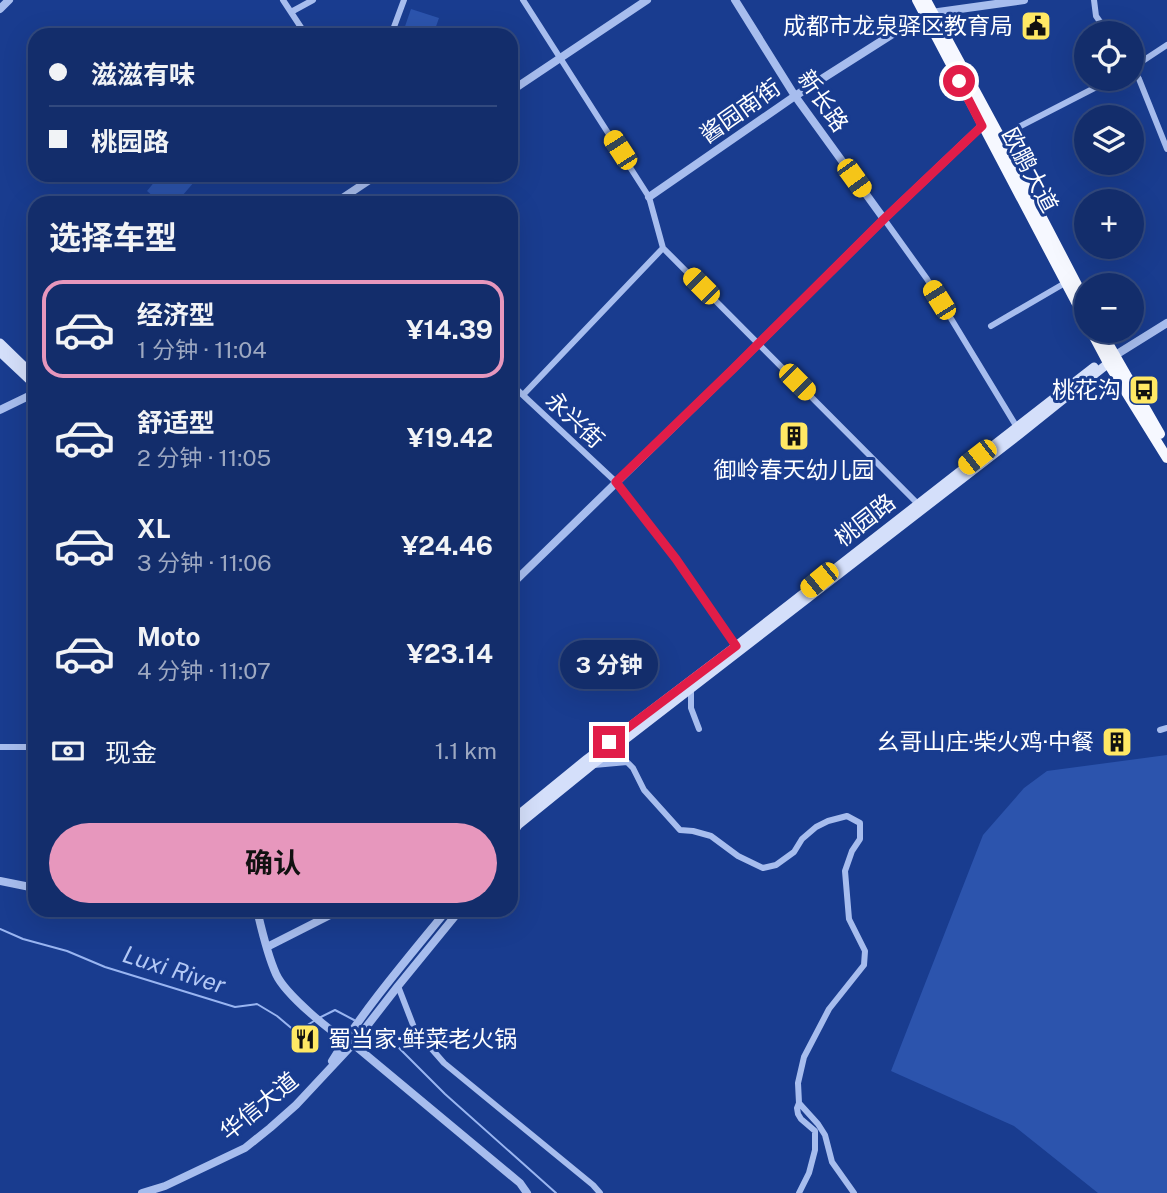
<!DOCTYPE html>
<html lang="zh">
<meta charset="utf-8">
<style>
body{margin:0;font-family:"Public Sans","Noto Sans SC",sans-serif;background:#203973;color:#f1f3f6;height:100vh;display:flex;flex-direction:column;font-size:26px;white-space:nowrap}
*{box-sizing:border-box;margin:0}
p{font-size:23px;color:#9da8c1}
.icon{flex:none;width:38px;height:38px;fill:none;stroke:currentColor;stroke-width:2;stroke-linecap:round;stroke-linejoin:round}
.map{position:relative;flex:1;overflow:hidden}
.side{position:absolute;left:28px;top:196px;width:490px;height:721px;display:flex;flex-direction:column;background:#132d6b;border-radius:21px;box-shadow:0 7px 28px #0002,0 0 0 2px #32497e}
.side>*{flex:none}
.banner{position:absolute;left:28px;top:28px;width:490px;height:154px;border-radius:21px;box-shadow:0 7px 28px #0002,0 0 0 2px #32497e;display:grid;align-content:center;height:154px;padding:0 21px;background:#132d6b}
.controls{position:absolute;left:1074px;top:21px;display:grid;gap:14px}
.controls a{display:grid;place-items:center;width:70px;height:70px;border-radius:50%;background:#132d6b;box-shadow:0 7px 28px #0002,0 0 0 2px #32497e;font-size:35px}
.end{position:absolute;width:32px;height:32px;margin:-16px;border:9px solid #e11d48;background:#fff;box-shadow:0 0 0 4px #fff}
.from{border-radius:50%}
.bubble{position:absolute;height:49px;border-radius:24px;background:#132d6b;box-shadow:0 7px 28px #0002,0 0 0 2px #32497e;font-size:23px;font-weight:700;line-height:49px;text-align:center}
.car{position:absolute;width:21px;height:42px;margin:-21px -10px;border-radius:9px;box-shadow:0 0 5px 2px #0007;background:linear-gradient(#f5c518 24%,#345 0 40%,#f5c518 0 76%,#345 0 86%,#f5c518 0)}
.banner b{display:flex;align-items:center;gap:24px;height:66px;font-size:26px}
.banner b+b{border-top:2px solid #32497e}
.banner i{width:18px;height:18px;background:#f1f3f6}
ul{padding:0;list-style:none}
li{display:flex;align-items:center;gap:21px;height:98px;margin:0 14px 10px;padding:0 7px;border:4px solid transparent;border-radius:21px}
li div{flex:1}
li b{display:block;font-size:26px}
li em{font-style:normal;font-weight:700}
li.selected{border-color:#e797bd}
li>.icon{width:63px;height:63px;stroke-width:1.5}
h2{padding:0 21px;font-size:32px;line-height:84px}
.pay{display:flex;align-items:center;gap:18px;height:77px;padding:0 21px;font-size:26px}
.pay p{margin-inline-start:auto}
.cta{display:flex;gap:14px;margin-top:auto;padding:14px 21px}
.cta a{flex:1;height:80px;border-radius:42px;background:#e797bd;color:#111;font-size:28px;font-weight:700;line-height:80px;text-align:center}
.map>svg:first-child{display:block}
.green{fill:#2c54ad}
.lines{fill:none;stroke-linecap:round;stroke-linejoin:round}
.stream{stroke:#99b5f1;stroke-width:2}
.minor{stroke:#a7bdee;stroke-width:6}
.tertiary{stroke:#a7bdee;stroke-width:8}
.secondary{stroke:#d4dffa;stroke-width:9}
.trunk{stroke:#f6f8ff;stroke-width:10}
.route{stroke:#e11d48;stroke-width:9}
.labels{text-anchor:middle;stroke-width:6;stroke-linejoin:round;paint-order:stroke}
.poi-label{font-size:23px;fill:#fff;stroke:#193c8f;text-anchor:end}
.street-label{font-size:23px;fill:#fff;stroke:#193c8f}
.water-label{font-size:24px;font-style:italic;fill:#b3c8f5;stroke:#193c8f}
</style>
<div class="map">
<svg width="1167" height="1193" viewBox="0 0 1167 1193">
<rect width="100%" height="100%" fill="#193c8f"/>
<path class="green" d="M411 9 439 18 433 35H402Z
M160 175H188L195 181 176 203H161L147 191Z
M1167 755V1193H1098L1014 1126 891 1071 983 835 1024 788 1047 771Z"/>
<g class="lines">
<path class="stream" d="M0 929 23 939 67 951 105 967 235 1007 257 1004 277 1016 296 1032 314 1021
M319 1018 335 1010 354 1020
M368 1028 395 1044 445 1094 556 1193"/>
<path class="minor" d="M283 0 306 35
M523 0 649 197 663 248 919 505
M1094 0 1096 16 1108 33
M291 12 313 0
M391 35 404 0
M1132 68 1167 45
M1132 69 1139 79 1167 149
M999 137 1112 79
M884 219 927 279 1018 429
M991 326 1065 283
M511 384 616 482 676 559 737 647
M523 395 663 248
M691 689V708L699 729
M1160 730 1167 728
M0 747H35
M594 765 627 762 633 768 644 790 680 830 693 831 711 836 738 856 763 868 776 865 794 852 802 839 816 827 828 821 847 816 860 823V839L852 851 845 871 849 919 865 951 864 965 829 1009 804 1057 798 1083 799 1103 797 1108 798 1114 801 1119 815 1131V1150L809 1173 799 1193
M398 986 415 1030 444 1063 593 1185 600 1193
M799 1103 818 1124 825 1135 832 1162 854 1193"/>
<path class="tertiary" d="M735 0 795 96 884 219
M0 9 9 0
M511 91 647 0
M649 197 795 96 924 14 1024 0
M335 203 377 175
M1114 356 1167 323
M0 410 35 393
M511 585 733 369 884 219 985 123
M0 881 35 888
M257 910C262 931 267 954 276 974 285 994 333 1035 353 1044L520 1183 527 1193
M267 947 340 910
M332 1061C365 1008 407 959 447 910
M142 1193 165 1186 245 1148 270 1128 296 1105 353 1044 398 986 460 910"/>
<path class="secondary" d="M0 343 35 377
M0 352 35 385
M511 821 587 759 736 646 1094 367
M511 829 514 831 518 825 592 765 1020 434 1111 361"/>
<path class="trunk" d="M917 0 1087 323
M926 0 1000 137 1087 304
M1091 331 1108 363 1167 458
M1101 331 1160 434"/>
</g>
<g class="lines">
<path class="route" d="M609 742 736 646 676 559 616 482 733 369 884 219 982 126 959 81"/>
</g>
<defs>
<g id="civic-square" transform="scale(1.575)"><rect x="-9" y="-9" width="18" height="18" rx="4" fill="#ffe864" stroke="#193c8f"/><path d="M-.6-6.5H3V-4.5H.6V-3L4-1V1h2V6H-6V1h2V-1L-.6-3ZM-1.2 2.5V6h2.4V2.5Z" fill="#111"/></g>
<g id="bus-square" transform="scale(1.575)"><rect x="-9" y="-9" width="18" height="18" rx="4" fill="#ffe864" stroke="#193c8f"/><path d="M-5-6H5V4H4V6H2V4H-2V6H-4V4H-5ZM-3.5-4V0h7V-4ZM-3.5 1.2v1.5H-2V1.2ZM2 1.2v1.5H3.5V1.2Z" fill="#111"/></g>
<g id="building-square" transform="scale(1.575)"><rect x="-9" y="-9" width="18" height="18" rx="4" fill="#ffe864" stroke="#193c8f"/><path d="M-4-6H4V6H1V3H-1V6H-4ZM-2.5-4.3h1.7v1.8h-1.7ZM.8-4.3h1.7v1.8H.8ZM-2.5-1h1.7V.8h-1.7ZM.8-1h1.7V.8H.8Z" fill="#111"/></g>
<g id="restaurant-square" transform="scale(1.575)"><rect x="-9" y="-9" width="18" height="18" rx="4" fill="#ffe864" stroke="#193c8f"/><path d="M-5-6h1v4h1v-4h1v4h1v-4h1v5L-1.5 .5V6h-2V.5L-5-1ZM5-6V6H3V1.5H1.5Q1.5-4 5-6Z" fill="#111"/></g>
</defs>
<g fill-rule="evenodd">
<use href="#civic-square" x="1036" y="26"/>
<use href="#bus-square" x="1144" y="390"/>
<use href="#building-square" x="794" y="436"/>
<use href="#building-square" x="1117" y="742"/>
<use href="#restaurant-square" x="305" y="1039"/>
</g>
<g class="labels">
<g class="poi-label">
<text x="1013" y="34">成都市龙泉驿区教育局</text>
<text x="1121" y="398">桃花沟</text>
<text x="794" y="478" text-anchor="middle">御岭春天幼儿园</text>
<text x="1094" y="750">幺哥山庄·柴火鸡·中餐</text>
<text x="328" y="1047" text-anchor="start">蜀当家·鲜菜老火锅</text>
</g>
<g class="street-label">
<text transform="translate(823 101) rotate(55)" y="8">新长路</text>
<text transform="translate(740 111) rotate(-35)" y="8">酱园南街</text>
<text transform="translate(1030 170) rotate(62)" y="8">欧鹏大道</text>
<text transform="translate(575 420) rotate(43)" y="8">永兴街</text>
<text transform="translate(865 520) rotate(-38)" y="8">桃园路</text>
<text transform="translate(259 1106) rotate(-39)" y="8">华信大道</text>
</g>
<g class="water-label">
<text transform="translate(174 970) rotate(18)" y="8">Luxi River</text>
</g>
</g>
</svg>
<div class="controls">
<a><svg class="icon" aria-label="locate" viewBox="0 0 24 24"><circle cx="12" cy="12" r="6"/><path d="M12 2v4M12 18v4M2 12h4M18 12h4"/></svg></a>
<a><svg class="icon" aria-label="layers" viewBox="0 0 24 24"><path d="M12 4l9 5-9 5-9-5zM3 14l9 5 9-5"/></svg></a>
<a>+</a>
<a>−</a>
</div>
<i class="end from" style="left:959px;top:81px"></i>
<i class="end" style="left:609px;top:742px"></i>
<div class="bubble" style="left:560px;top:640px;width:98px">3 分钟</div>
<i class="car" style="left:620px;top:150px;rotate:327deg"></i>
<i class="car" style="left:854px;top:178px;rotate:144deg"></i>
<i class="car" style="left:701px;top:286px;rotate:315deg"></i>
<i class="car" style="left:939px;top:300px;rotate:328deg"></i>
<i class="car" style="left:797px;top:382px;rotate:135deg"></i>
<i class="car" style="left:977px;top:457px;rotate:232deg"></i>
<i class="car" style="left:819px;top:580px;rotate:231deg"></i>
<div class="banner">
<b><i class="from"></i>滋滋有味</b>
<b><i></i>桃园路</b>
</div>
<section class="side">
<h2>选择车型</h2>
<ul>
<li class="selected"><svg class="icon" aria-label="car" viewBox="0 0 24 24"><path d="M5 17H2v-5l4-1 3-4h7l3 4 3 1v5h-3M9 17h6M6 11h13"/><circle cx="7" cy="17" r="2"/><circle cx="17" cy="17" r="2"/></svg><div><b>经济型</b><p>1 分钟 · 11:04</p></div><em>¥14.39</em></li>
<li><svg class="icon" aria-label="car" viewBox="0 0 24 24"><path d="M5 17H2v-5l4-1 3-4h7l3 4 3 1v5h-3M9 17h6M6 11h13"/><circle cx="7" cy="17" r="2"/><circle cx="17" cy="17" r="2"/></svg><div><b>舒适型</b><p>2 分钟 · 11:05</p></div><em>¥19.42</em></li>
<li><svg class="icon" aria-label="car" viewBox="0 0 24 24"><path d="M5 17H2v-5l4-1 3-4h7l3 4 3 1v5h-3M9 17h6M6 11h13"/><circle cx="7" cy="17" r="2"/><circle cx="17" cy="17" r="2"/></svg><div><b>XL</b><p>3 分钟 · 11:06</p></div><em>¥24.46</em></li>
<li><svg class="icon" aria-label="car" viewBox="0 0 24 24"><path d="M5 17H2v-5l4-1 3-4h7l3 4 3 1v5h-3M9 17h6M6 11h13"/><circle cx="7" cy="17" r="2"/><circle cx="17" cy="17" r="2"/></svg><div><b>Moto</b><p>4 分钟 · 11:07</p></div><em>¥23.14</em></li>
</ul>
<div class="pay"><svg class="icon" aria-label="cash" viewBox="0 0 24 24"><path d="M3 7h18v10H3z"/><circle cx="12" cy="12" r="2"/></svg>现金<p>1.1 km</p></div>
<div class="cta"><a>确认</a></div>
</section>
</div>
